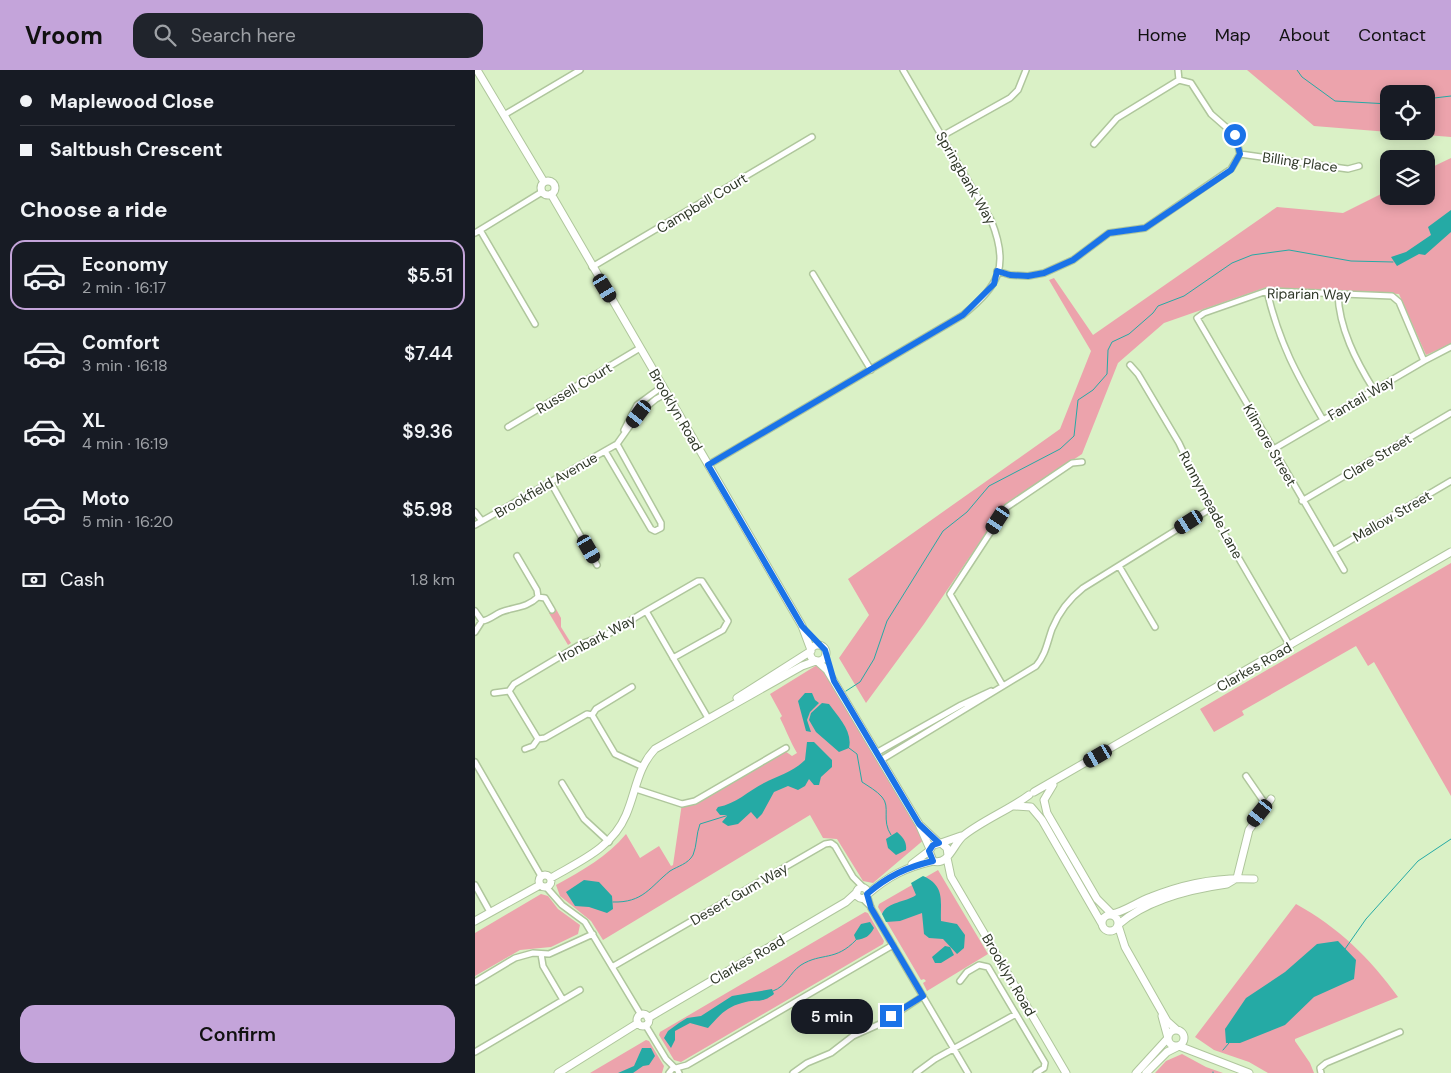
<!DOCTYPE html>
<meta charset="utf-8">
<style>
body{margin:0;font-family:"DM Sans",sans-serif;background:#20242c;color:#f1f3f6;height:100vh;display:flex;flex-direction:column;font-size:19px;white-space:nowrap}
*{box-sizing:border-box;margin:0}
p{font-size:16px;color:#9ea1a6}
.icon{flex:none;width:28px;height:28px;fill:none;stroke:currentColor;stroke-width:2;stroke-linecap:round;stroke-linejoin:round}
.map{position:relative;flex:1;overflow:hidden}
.sheet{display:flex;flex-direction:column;background:#171b24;width:475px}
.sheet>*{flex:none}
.hud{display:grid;align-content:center;height:110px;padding:0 20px;background:#171b24}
.buttons{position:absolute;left:905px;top:15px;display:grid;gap:10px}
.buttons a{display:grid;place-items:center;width:55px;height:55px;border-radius:10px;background:#171b24;box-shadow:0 2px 12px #0003;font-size:25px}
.end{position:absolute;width:22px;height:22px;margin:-11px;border:6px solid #1a73e8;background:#fff;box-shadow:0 0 0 2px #fff}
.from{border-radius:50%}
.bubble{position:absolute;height:35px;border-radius:15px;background:#171b24;box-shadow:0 2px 12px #0003;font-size:16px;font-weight:600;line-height:35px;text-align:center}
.car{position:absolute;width:15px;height:30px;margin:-15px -8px;border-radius:6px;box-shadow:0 0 4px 1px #0007;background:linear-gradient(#222 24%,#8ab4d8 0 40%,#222 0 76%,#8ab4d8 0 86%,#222 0)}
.hud b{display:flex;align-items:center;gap:18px;height:48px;font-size:19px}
.hud b+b{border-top:1px solid #363941}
.hud i{width:12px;height:12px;background:#f1f3f6}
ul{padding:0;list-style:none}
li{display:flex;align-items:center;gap:15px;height:70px;margin:0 10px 8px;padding:0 10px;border:2px solid transparent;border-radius:15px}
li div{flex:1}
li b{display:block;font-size:19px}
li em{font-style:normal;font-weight:600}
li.current{border-color:#c4a4da}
li>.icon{width:45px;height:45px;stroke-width:1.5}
h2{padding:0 20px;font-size:22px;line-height:60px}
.pay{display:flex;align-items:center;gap:12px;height:55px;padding:0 20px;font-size:19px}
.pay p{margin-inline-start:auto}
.primary-button{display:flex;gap:10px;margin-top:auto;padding:10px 20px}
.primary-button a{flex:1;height:58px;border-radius:15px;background:#c4a4da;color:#111;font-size:20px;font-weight:600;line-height:58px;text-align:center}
header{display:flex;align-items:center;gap:30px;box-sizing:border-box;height:70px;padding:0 25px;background:#c4a4da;color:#111}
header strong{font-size:24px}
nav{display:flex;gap:28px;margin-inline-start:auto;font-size:18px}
.search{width:350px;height:45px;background:#20242c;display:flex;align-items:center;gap:12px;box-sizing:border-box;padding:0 18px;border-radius:15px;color:#9ea1a6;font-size:19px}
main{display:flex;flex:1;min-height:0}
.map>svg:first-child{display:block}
.green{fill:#eca3ac;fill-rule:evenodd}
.water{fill:#25aaa5}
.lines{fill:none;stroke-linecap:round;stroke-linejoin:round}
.stream{stroke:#25aaa5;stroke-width:1}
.street-casing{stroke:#afc69c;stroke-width:8}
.secondary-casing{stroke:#afc69c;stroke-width:9}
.street{stroke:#fff;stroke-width:5}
.secondary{stroke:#fff;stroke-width:7}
.route{stroke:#1a73e8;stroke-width:6}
.labels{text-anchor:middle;stroke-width:4;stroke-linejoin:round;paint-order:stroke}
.street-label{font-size:14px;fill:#2f3828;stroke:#fff}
</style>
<header>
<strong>Vroom</strong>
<div class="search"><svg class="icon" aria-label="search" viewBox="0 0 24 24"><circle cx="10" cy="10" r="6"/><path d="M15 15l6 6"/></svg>Search here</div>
<nav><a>Home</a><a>Map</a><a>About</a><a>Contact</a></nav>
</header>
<main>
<section class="sheet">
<div class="hud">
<b><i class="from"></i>Maplewood Close</b>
<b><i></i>Saltbush Crescent</b>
</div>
<h2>Choose a ride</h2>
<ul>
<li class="current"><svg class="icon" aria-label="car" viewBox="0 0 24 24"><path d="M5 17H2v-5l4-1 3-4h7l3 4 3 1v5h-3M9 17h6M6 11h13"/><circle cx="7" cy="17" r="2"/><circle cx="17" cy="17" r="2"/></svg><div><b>Economy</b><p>2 min · 16:17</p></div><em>$5.51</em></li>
<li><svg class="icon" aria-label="car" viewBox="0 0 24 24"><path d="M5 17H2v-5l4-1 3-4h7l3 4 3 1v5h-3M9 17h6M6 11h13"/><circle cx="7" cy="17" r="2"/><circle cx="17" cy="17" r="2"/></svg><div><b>Comfort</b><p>3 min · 16:18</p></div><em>$7.44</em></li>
<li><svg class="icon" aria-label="car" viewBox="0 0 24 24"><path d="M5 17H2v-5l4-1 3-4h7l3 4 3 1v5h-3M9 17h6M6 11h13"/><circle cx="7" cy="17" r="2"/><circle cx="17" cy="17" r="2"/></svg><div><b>XL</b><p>4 min · 16:19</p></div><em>$9.36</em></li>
<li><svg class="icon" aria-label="car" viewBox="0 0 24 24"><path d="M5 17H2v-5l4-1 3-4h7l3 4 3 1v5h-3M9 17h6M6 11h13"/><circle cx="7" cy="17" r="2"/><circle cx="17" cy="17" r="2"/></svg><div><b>Moto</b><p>5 min · 16:20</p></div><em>$5.98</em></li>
</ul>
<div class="pay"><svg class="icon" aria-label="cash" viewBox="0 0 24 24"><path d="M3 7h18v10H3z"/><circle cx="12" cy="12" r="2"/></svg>Cash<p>1.8 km</p></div>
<div class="primary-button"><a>Confirm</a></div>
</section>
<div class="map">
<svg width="976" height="1003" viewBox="0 0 976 1003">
<rect width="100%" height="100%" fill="#daf1c6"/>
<path class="green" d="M772 0H976V67L839 56ZM914 24H951V61H914Z
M976 88V274L951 285 924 224 792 217 689 253 643 293 607 384 530 435 449 554 391 633 364 588 394 545 373 509 585 359 616 281 574 210 579 208 618 265 802 137 868 143 914 120V126H951V100Z
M976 493V726L899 592 893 596 881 576 767 641 769 645 739 662 725 639Z
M81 539 86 548V557L96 573 93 575 74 543Z
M342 595 349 598 451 768 398 813 388 811 362 769 348 768 335 745 128 870 116 851 85 826 81 815C108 800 132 787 151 764L165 788 184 776 196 796 198 795 207 733H221L310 681 317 686 322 683C315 671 311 660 305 648L307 646 295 624Z
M463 800 513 884 452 921 448 913 451 911 449 909 446 910 403 837 404 834Z
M66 824 73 826 83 839 105 855 103 864 76 877 45 880 0 906V863Z
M821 834C863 857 895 888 923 927L820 969V971L835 993 839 1003H793L774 992 739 980 720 967Z
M390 842 393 843 409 871 408 874 206 992 199 990 184 965 185 962Z
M332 933 347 959 341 963 325 937Z
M171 970 174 971 189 996 187 1003H115Z
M707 984 731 997 748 1003H680L691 991Z"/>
<path class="water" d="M976 140V162L950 185 944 184 922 196 916 187 931 182 956 165 953 157Z
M330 623H337L340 630 344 633 335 642 332 650 336 662 331 661 323 631Z
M347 633 354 634C363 647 378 661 374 678L364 682 341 662 334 650 336 643Z
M332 672H339L357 690V697L346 707 344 715H339L334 709 330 716 323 720 313 716 299 722 287 744 282 749 276 742 263 754 253 756 247 752 253 745H245L241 740 243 737C261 734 273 721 289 713 303 706 319 701 330 690Z
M422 762C428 767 432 772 431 780L421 785 413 778 411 769Z
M448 806C471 816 465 832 466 851L482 854 490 865 489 878 482 884 468 869 454 868 449 864 447 843 425 851 411 852 407 844C413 831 430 833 441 825L436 813Z
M109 810 124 812 137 826 138 839 132 843 114 837 100 836 91 822Z
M395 852 399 858C395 866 390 869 381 870L379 865 386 854Z
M863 871 881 890 879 909 839 927 810 955 765 973H751L750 959 771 928 810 902 842 874Z
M470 876 475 877 479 885 466 893H460L457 887Z
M297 919 299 924C285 935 282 928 267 933 251 937 244 946 233 958L215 953 200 961V970L196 978 189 968 193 961 204 953 212 948 226 946 257 926Z
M167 978H176L180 986 174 995 168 996 158 1003H143L159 996Z"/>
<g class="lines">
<path class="stream" d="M822 0 827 7 860 31 914 34
M951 29 976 26
M371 621 385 612 399 589 412 551 468 461 492 442 514 416 585 379 599 366 603 330 618 320 632 304 633 280 637 272 654 264 678 243 683 236 709 226 757 193 777 185 814 180 876 191 918 192
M374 678 382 684 387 712C393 716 402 721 407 727 416 737 406 750 416 765
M138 832C168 833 175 817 195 801 203 796 213 794 218 785 222 776 221 764 225 754L254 745
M870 879 891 849 943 791 976 769
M298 921C312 916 314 903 326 895 347 882 360 892 381 870
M748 980 754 973
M738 1003V1002"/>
<g class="street-casing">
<path id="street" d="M29 45 105 0
M467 66 535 28 543 20 551 0
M619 74 642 48 704 10
M765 84 873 99 884 96
M5 160 60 254
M0 163 67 122
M117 197 337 67
M522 201 535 205 553 206 569 203 598 190 634 163 670 158 756 99 765 84 760 65 736 44 716 13 704 10 703 0
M338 204 396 300
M792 221C804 273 822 305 848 350
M863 224C864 258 881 291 899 320
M655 295 663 304 704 373 735 439 815 576
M33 357 165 278
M149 360 162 335 188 316
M797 380 949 291 976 277
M130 381 176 459 180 461 186 458V453L142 374
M233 395 488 245C524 215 535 197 516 150L428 0
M76 413 122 495
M827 431 976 343
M0 442 7 451
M0 455 142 374 164 343 181 329 192 323
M859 480 976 411
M644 496 680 557
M869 500 722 248 729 243 792 221 917 226 924 232 949 291
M63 527 70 528 77 540
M0 541 7 551C15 550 19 545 26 542 39 537 52 538 63 527L62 520 42 486
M171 541 223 511H227L253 551 248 560 198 588
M0 562 7 551
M528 616 475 524 532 437 597 393 607 392
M34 621 39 614 106 574 133 564 171 541 233 648
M34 621 63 669 70 668 112 644 117 645 140 684 166 696
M19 623 34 621
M117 645 121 639 157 617
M50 679 58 676 63 669
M401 683 486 635 516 621
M406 690 561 596C571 584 572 573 577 559 584 542 594 529 608 518L735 439
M0 692 66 806
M771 706 791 735
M87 713 109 749 134 772
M161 719 207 734 220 731 311 678
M0 815 15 842
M72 818 87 835 110 852 166 945
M392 825 396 838 493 1003
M387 828 396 837
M66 884 68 896 88 930
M137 897 350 774 356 773 360 776 378 807 388 817
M485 911 492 902 504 895 513 897 570 993 569 998 561 1003
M0 912 40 888 58 883 74 884 118 864
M171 956 191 989 200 998
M0 982 105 920
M201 998 212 995 418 875
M194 1003 198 998 202 999 204 1003
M318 1003 332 993 356 983 378 966 407 953 448 926
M441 1003 460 989 541 944
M846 1003 845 998 851 993 925 962"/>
</g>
<g class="secondary-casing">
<path id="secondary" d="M2 0 69 112
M66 118a7 7 0 1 1 14 0a7 7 0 1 1-14 0Z
M76 124 327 556 336 580
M335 583a8 8 0 1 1 16 0a8 8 0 1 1-16 0Z
M342 591 352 600 373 635 444 754 455 779
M262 628 336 581
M578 715 569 730 572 743 622 829 637 844C651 841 662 832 676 827 708 814 744 807 779 809
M559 722 976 482
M540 736 556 737 567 750 627 854
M446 756 464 773
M466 773 486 766
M473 785 472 778 466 773 458 775 454 781 458 791C473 796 478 775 488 766 508 750 534 740 554 725
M472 788 476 807 591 1003
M437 794 454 781
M64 811a6 6 0 1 1 12 0a6 6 0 1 1-12 0Z
M76 808C105 791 137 778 151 745 161 722 162 698 180 679L327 596 341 591
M762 808 774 760 796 729
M381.5 823a5.5 5.5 0 1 1 11 0a5.5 5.5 0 1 1-11 0Z
M393 824C413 806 432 797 458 791
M627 853a8 8 0 1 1 16 0a8 8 0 1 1-16 0Z
M0 851 65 815
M644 854C672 830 716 819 752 814L762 808
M643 855 650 877 692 951 702 960
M162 950a6 6 0 1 1 12 0a6 6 0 1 1-12 0Z
M173 948 371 832 382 822
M693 968a8 8 0 1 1 16 0a8 8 0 1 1-16 0Z
M704 976 774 1003
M83 1003 163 953
M661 1003 693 968 687 946
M671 1003 692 982 702 977"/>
</g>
<use href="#street" class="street"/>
<use href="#secondary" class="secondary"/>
</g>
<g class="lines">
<path class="route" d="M416 946 448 926 396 838 392 824C413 806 432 797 458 791L454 781 458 775 464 773 444 754 359 611 350 580 327 556 233 395 488 245 519 214 522 201 535 205 553 206 569 203 598 190 634 163 670 158 756 100 765 84 760 65"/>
</g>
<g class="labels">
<g class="street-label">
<text transform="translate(825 92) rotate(8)" y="5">Billing Place</text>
<text transform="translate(491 108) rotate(60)" y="5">Springbank Way</text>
<text transform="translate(227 133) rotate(-31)" y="5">Campbell Court</text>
<text transform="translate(834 224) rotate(1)" y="5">Riparian Way</text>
<text transform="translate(99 318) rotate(-31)" y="5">Russell Court</text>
<text transform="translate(886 328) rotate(-30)" y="5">Fantail Way</text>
<text transform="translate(201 340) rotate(60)" y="5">Brooklyn Road</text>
<text transform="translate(795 375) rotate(60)" y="5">Kilmore Street</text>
<text transform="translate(902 387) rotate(-31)" y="5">Clare Street</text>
<text transform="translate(71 415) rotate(-30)" y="5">Brookfield Avenue</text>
<text transform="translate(736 435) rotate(62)" y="5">Runnymeade Lane</text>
<text transform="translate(917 446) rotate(-30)" y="5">Mallow Street</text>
<text transform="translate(122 568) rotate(-28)" y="5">Ironbark Way</text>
<text transform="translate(779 597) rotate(-30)" y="5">Clarkes Road</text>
<text transform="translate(264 824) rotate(-30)" y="5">Desert Gum Way</text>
<text transform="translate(272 890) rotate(-30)" y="5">Clarkes Road</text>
<text transform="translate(534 905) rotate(60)" y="5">Brooklyn Road</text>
</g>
</g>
</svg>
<div class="buttons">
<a><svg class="icon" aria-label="locate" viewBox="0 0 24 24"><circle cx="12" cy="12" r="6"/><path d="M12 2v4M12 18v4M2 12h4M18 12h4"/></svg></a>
<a><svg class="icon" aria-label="layers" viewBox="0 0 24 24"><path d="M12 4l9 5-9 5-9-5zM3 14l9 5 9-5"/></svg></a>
</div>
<i class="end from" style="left:760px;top:65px"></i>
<i class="end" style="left:416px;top:946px"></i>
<div class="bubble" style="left:316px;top:929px;width:82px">5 min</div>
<i class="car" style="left:130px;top:218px;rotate:149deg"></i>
<i class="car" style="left:164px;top:344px;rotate:217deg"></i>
<i class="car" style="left:523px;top:450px;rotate:213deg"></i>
<i class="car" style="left:714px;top:452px;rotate:238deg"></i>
<i class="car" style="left:114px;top:479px;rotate:150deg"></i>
<i class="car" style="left:623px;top:686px;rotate:240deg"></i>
<i class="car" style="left:785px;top:743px;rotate:219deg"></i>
</div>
</main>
